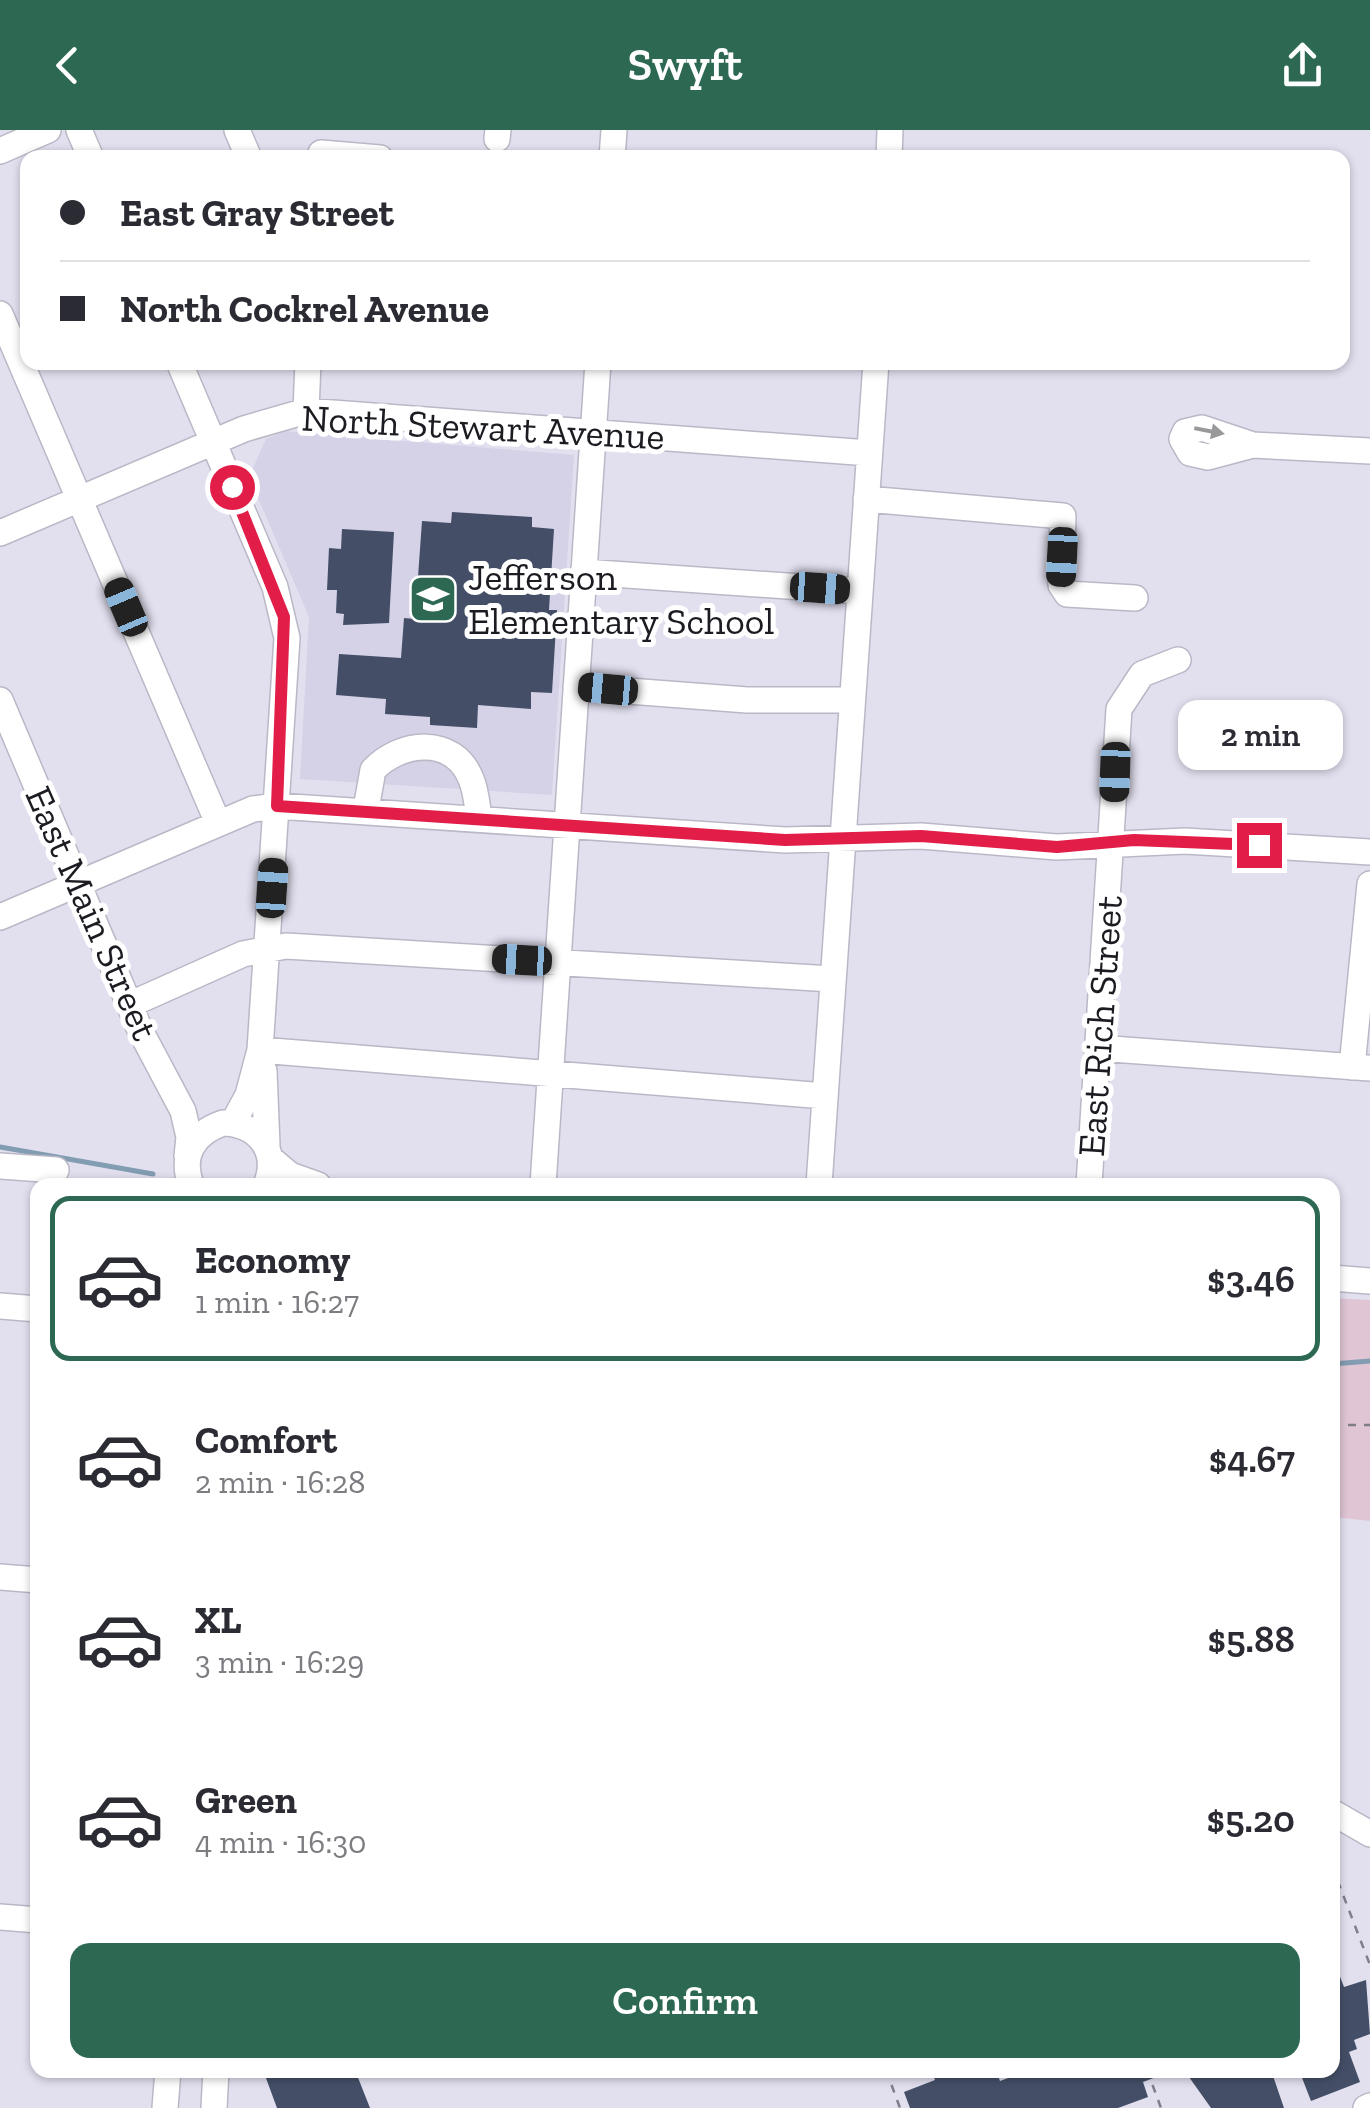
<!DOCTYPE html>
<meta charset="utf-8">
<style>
body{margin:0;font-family:"Zilla Slab",serif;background:#f7f7f7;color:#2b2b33;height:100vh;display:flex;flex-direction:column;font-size:38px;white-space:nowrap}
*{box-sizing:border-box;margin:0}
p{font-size:32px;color:#7c7c81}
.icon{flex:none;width:55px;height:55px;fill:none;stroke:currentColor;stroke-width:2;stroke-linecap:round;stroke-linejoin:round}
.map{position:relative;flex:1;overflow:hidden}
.side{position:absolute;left:30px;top:1048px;width:1310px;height:900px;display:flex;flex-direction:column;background:#fff;border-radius:20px;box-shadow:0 2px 8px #0004}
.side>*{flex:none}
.guide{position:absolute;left:20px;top:20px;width:1330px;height:220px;border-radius:20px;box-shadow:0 2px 8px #0004;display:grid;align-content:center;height:220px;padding:0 40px;background:#fff}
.end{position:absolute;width:45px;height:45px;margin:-22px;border:12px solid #e11d48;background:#fff;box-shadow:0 0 0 5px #fff}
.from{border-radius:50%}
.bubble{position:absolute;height:70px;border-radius:20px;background:#fff;box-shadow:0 2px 8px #0004;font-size:32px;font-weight:600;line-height:70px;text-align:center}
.car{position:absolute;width:30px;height:60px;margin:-30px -15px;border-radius:12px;box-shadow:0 0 8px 2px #0007;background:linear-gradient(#222 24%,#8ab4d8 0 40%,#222 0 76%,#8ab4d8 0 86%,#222 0)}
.guide b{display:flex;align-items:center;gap:35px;height:95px;font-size:38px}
.guide b+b{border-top:2px solid #e1e1e2}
.guide i{width:25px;height:25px;background:#2b2b33}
ul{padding:18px 0 0;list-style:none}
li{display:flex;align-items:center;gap:30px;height:165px;margin:0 20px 15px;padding:0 20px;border:5px solid transparent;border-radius:20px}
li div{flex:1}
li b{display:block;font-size:38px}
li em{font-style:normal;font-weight:600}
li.current{border-color:#2d6852}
li>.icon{width:90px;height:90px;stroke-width:1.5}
.cta{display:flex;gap:20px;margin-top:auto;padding:20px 40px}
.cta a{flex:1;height:115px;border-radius:20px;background:#2d6852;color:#fff;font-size:40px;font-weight:600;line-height:115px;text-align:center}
header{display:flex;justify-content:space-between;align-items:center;height:130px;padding:0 40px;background:#2d6852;color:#fff;font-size:45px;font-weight:600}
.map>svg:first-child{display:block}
.built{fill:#d5d2e8}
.green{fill:#e0c5d4}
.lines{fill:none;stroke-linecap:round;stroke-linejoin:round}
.stream{stroke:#829cb1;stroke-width:5}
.building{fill:#444f67}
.minor-casing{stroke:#bab8c6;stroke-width:28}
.path{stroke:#807e89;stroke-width:2.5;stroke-dasharray:8 8;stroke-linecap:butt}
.minor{stroke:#fff;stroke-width:25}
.oneway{fill:#99989b}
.route{stroke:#e11d48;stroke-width:12}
.labels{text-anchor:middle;stroke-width:10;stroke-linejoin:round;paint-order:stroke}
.street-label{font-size:38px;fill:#1c1b21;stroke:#fff}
.poi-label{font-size:38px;fill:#1c1b21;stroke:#fff;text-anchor:start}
</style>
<header><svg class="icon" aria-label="back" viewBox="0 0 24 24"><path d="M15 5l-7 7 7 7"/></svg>Swyft<svg class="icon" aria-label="share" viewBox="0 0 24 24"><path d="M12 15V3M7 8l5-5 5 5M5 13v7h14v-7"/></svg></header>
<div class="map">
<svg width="1370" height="1978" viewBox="0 0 1370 1978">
<rect width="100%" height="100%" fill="#e2e0ef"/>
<path class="built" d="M286 301 574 325 552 665 300 649 309 487 249 347 266 309Z"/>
<path class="green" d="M1332 1168 1370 1170V1391L1333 1387Z"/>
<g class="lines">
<path class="stream" d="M0 1017 153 1044
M1332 1234 1370 1231"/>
</g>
<path class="building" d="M452 382 532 387V397L554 399 549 480H557L552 563 531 562V579L478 575 477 598 430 595V587L385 584 386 569 336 565 339 524 401 528 404 488 415 489 422 391 451 393Z
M342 399 394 402 389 493 343 495 344 484 336 483 337 460H327L329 418 341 419Z
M1334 1831 1344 1857 1366 1850 1370 1904 1354 1910 1357 1919 1349 1922 1360 1952 1311 1971 1299 1940H1332Z
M263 1940H355L370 1978H277Z
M931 1940H996L1000 1951 1029 1940 1172 1941 1143 1952 1148 1967 1118 1978H910L904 1962 935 1950Z
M1209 1940H1271L1284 1978H1211L1189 1947Z"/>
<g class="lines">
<g class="minor-casing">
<path id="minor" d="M79 0 91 28
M237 0 249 28
M497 9 498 0
M0 21 48 0
M321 23 380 28
M612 28 614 0
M889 28 890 0
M0 184 218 693
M179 232 275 457 287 508 260 920 248 965 233 993
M306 281 308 232
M1253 315 1202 298 1185 302 1182 309 1190 323 1208 327 1253 315 1370 321
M866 369 1063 386 1061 455 1067 464 1135 468
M0 403 244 299 306 281 869 323
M583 442 859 461
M576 557 747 570H851
M0 570 140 900 183 981 189 1007 187 1026
M366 679 373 640C400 611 454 605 471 649 476 660 477 675 479 687
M0 787 253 679 277 676 785 710 921 706 1057 717 1185 711 1370 722
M129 875 243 824 286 816 832 849
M1098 918 1370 938
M260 920 825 966
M1352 937 1370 754
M264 941 267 1015
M271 1029 290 1045 318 1055
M0 1036 56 1040
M191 1055C180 1025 194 1003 223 993 258 994 280 1021 266 1055
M543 1055 598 232
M819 1055 876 232
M1089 1055 1119 579 1142 544 1178 530
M1332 1148 1370 1151
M0 1176 38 1179
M0 1447 38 1450
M1332 1682 1370 1704
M0 1787 38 1790
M165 1978 168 1940
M214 1978 216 1940
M1366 1978 1370 1976"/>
</g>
<path class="path" d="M1332 1295H1370
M1332 1736 1370 1835
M886 1940 900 1978
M1147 1940 1161 1978"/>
<use href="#minor" class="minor"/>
</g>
<defs><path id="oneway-solid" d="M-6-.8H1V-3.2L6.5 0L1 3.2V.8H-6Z" transform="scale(2.5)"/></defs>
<use class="oneway" href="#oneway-solid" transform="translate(1209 301) rotate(11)"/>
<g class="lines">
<path class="route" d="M232 357 284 487 277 676 785 710 921 706 1057 717 1134 710 1259 715"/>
</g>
<defs>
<g id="school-square" transform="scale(2.5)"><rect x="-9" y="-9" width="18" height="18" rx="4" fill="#2d6852" stroke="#fff"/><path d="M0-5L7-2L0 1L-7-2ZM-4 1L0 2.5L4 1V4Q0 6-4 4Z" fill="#fff"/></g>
</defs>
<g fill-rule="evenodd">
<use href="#school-square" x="433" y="469"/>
</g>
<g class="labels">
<g class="street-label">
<text transform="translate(483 297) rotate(3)" y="13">North Stewart Avenue</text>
<text transform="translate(92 783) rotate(66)" y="13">East Main Street</text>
<text transform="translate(1100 896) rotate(-86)" y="13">East Rich Street</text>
</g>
<g class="poi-label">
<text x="468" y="460">Jefferson<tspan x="468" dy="44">Elementary School</tspan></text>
</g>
</g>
</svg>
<i class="end from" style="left:232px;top:357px"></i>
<i class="end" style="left:1259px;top:715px"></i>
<div class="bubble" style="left:1178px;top:570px;width:165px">2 min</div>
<i class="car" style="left:1062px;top:427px;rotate:183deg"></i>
<i class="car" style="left:820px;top:458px;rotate:94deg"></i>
<i class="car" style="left:126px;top:477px;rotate:337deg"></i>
<i class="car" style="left:608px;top:559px;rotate:275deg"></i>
<i class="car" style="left:1115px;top:642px;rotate:182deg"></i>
<i class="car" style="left:272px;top:758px;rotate:4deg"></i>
<i class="car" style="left:522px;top:830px;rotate:273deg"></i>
<div class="guide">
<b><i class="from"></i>East Gray Street</b>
<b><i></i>North Cockrel Avenue</b>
</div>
<section class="side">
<ul>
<li class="current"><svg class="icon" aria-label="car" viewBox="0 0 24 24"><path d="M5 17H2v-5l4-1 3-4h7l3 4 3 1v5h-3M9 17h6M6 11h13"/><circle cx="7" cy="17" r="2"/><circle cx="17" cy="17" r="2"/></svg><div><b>Economy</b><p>1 min · 16:27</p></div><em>$3.46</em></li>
<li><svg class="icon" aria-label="car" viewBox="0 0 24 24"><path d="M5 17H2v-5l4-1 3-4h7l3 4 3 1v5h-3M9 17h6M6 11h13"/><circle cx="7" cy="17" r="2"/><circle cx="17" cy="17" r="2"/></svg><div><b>Comfort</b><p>2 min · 16:28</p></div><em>$4.67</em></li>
<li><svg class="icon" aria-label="car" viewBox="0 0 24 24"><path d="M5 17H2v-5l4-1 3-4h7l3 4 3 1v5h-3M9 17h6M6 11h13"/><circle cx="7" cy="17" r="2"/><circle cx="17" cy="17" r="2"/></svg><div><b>XL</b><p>3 min · 16:29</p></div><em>$5.88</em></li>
<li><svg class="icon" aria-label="car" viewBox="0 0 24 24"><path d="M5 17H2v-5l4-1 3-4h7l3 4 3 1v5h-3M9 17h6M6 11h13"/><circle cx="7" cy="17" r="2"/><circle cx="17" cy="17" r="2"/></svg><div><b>Green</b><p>4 min · 16:30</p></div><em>$5.20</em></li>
</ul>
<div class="cta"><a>Confirm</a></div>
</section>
</div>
